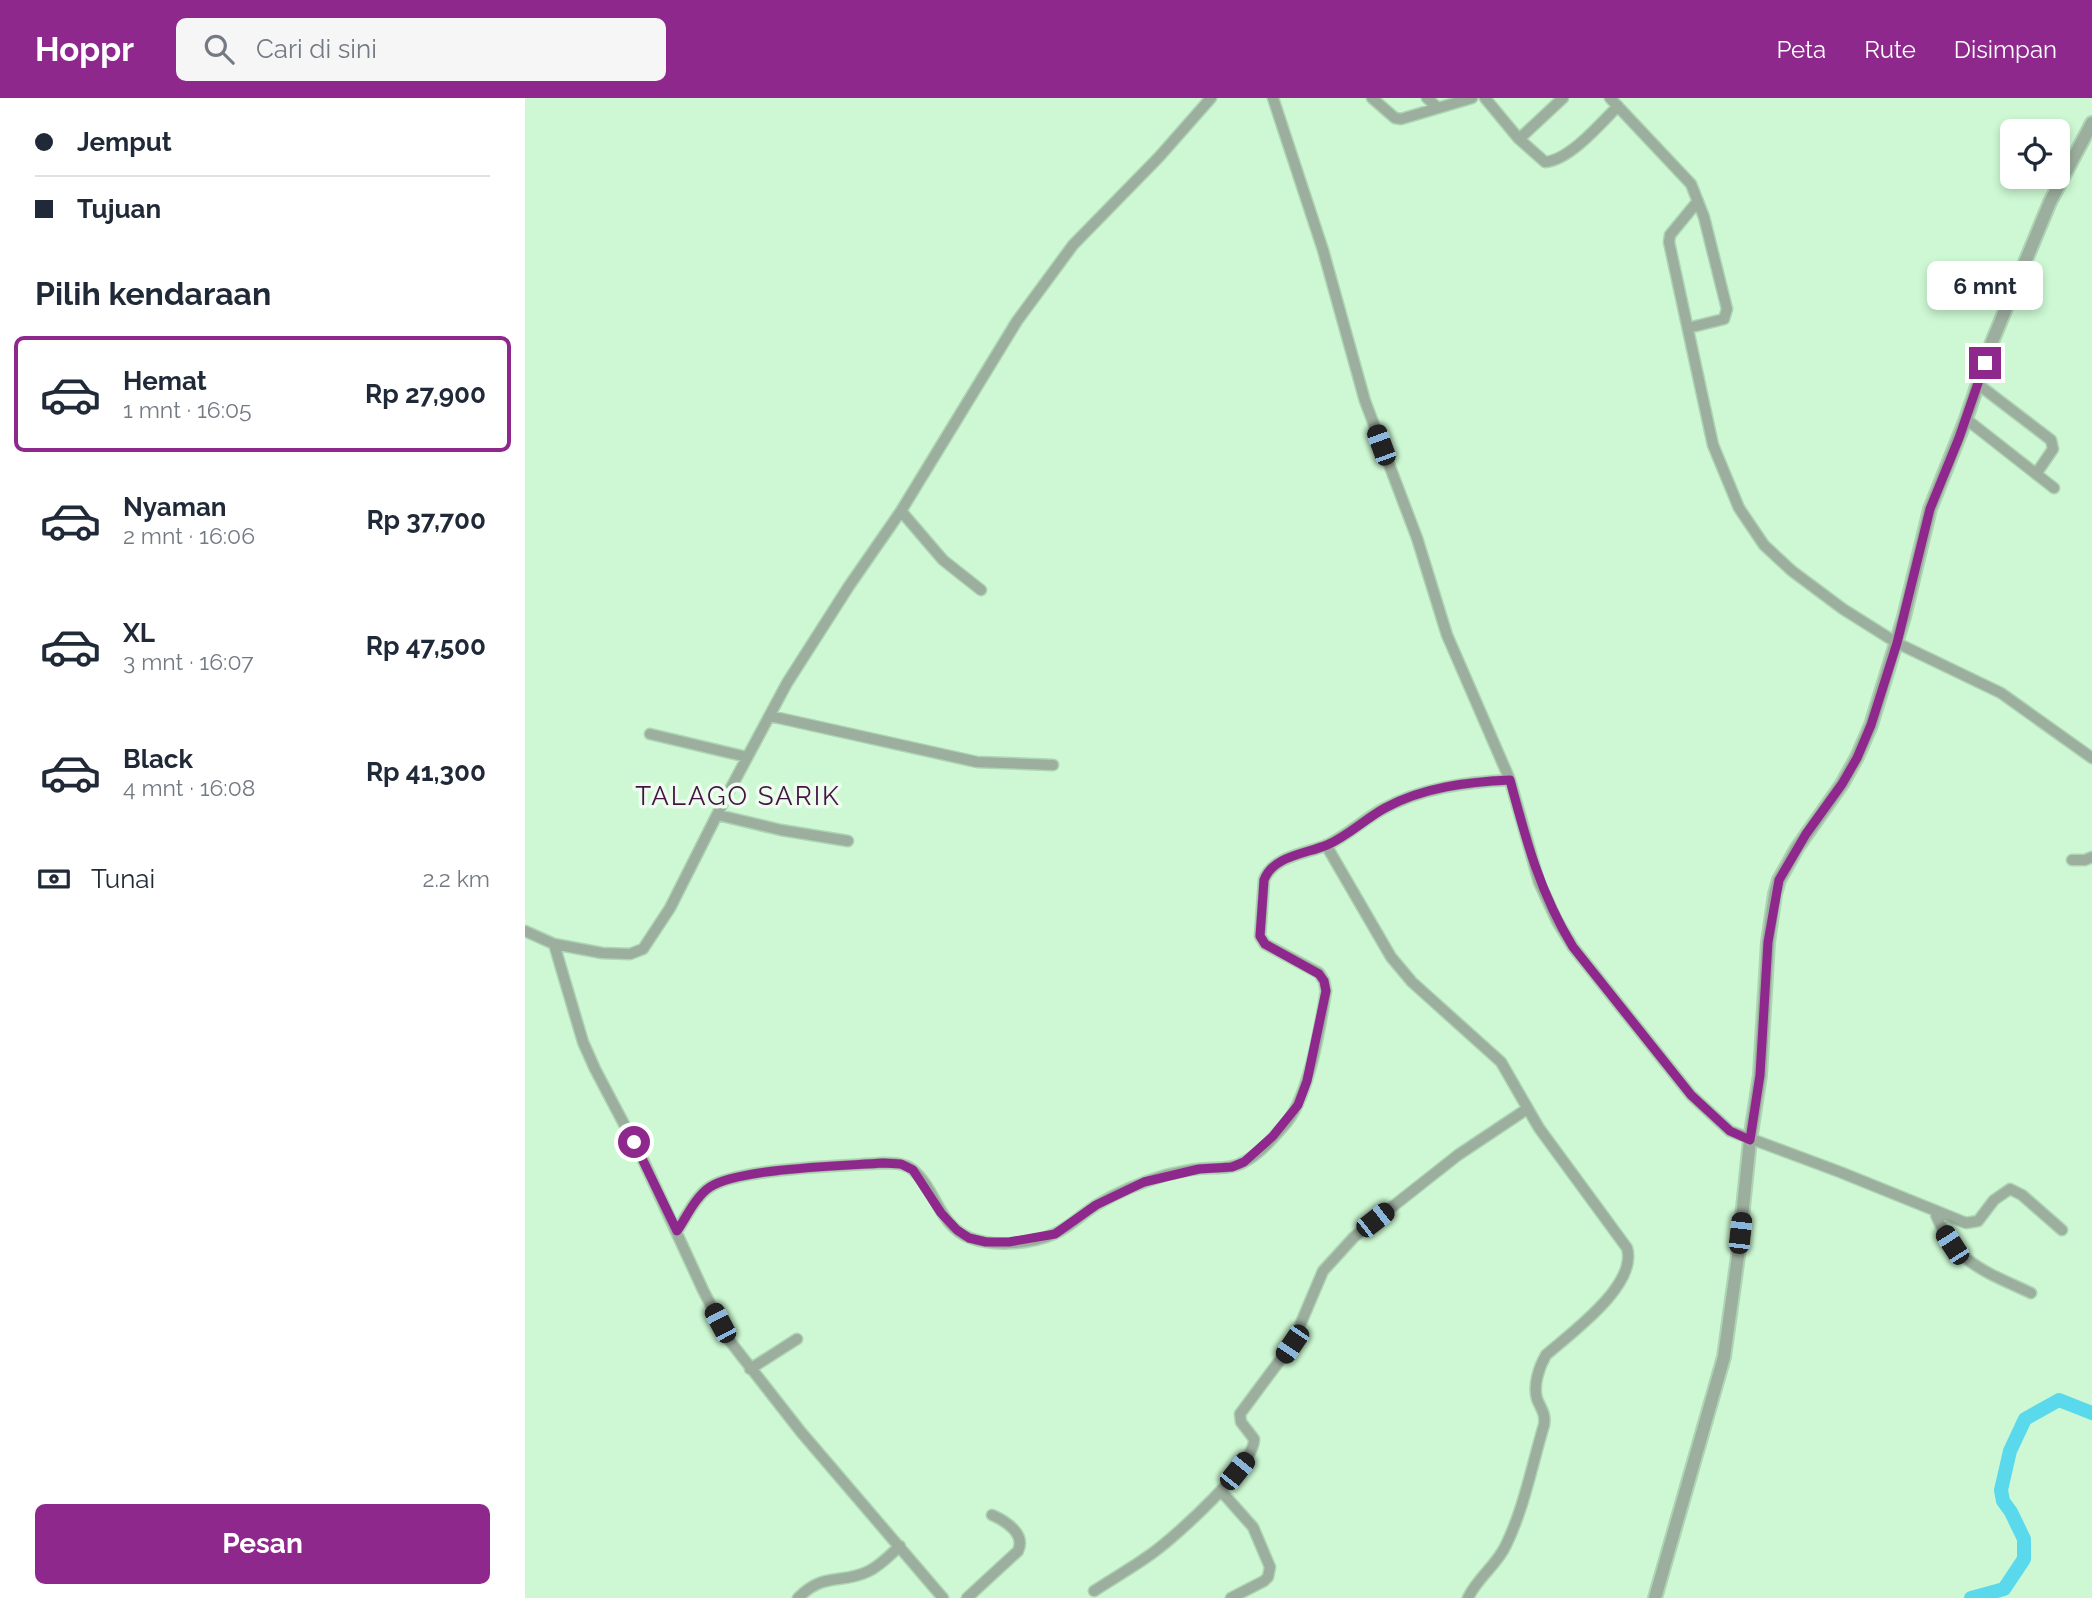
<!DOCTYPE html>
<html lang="id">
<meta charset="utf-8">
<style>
body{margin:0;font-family:Raleway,sans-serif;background:#f6f6f7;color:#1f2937;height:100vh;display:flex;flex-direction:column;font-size:26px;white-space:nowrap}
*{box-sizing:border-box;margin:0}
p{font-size:23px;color:#747a83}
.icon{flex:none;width:38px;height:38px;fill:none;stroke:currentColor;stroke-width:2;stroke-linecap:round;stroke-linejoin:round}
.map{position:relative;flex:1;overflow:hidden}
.drawer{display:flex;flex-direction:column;background:#fff;width:525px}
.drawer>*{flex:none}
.banner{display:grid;align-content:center;height:154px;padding:0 35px;background:#fff}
.buttons{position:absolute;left:1475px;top:21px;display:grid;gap:14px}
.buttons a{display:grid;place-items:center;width:70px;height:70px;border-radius:10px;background:#fff;box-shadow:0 4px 10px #0003;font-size:35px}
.end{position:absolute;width:32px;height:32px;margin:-16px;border:9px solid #8f288d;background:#fff;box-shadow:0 0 0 4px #fff}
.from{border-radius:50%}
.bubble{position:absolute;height:49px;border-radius:10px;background:#fff;box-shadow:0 4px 10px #0003;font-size:23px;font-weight:700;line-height:49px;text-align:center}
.car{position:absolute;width:21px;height:42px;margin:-21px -10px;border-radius:9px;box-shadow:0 0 5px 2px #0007;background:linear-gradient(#222 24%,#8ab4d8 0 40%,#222 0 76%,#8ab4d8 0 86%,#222 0)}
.banner b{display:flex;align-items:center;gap:24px;height:66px;font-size:26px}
.banner b+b{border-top:2px solid #e0e1e3}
.banner i{width:18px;height:18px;background:#1f2937}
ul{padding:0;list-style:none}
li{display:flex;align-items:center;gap:21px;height:116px;margin:0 14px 10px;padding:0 21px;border:4px solid transparent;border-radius:10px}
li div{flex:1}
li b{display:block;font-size:26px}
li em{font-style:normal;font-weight:700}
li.active{border-color:#8f288d}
li>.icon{width:63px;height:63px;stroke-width:1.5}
h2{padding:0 35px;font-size:32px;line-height:84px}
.pay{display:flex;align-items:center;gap:18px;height:77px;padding:0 35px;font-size:26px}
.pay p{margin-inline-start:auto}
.button{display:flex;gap:14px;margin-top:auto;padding:14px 35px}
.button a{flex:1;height:80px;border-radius:10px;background:#8f288d;color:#fff;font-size:28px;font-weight:700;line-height:80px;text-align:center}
header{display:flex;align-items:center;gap:42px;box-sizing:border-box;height:98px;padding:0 35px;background:#8f288d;color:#fff}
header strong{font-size:33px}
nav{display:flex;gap:38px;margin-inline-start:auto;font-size:24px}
.search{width:490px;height:63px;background:#f6f6f7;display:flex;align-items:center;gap:18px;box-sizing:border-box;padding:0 24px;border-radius:10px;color:#747a83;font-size:26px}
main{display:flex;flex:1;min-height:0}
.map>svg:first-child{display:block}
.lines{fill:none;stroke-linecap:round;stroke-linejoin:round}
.river{stroke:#5ad9ed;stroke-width:14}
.minor-casing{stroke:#add4b3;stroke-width:13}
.tertiary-casing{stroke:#add4b3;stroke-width:16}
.minor{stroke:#9cae9e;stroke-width:10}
.tertiary{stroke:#9cae9e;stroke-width:12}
.route{stroke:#8f288d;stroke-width:9}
.labels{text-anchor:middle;stroke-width:7;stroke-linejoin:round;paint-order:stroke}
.quarter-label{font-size:26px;letter-spacing:2px;fill:#441343;stroke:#ecfdee}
</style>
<header>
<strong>Hoppr</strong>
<div class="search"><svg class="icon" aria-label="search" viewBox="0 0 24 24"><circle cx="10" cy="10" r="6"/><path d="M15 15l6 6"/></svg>Cari di sini</div>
<nav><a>Peta</a><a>Rute</a><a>Disimpan</a></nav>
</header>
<main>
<section class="drawer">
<div class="banner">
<b><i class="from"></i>Jemput</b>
<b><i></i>Tujuan</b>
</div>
<h2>Pilih kendaraan</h2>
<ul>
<li class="active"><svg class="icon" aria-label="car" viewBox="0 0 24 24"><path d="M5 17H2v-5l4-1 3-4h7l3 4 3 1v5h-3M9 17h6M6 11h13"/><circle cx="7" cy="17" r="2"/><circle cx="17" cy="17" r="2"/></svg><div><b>Hemat</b><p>1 mnt · 16:05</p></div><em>Rp 27,900</em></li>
<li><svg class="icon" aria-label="car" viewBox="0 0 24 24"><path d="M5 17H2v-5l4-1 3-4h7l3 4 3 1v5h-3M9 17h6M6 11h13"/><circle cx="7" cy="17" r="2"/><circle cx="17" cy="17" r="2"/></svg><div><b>Nyaman</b><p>2 mnt · 16:06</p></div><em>Rp 37,700</em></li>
<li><svg class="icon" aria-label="car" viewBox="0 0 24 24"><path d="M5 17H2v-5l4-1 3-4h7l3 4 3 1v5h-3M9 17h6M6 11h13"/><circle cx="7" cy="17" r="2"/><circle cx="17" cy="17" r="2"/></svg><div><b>XL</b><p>3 mnt · 16:07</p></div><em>Rp 47,500</em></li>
<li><svg class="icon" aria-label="car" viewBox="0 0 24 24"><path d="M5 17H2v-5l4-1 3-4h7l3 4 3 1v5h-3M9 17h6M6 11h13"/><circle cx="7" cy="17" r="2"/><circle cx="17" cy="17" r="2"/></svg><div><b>Black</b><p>4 mnt · 16:08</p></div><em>Rp 41,300</em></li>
</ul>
<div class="pay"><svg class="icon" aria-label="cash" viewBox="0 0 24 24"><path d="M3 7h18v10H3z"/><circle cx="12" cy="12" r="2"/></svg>Tunai<p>2.2 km</p></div>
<div class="button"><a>Pesan</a></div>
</section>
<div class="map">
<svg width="1567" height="1500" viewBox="0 0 1567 1500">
<rect width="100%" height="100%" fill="#cdf8d3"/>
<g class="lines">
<path class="river" d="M1446 1500 1479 1491 1499 1461V1441L1486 1414 1478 1403 1476 1392 1485 1353 1500 1321 1534 1302 1567 1315"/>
<g class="minor-casing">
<path id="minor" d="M748 0 798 152 840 303 892 440 922 537 985 682 1014 784 1032 823 1048 849 1166 997 1205 1033 1315 1074 1441 1125 1453 1123 1469 1102 1485 1091 1497 1097 1537 1132
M847 0 870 20 876 21 947 0
M902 0 913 10
M960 0 994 41 1020 64C1045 62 1076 25 1093 8
M1085 0 1166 86 1179 119 1202 211 1199 221 1163 230
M994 41 1038 0
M1173 103 1145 137 1144 144 1188 347 1214 410 1239 447 1267 473 1318 511 1372 545 1476 595 1567 660
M1454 287 1526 342 1528 351 1511 376
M1441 321 1529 390
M376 413 418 462 456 492
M245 618 452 664 528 667
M125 636 222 659
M193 717 256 732 323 743
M801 747 866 859 887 884 976 964 1014 1030 1102 1150C1113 1187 1046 1235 1021 1257 1014 1269 1008 1287 1012 1301 1016 1311 1021 1316 1019 1327 1007 1367 999 1410 981 1447 972 1467 952 1480 943 1500
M1547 762H1560L1567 759
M0 833 29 846 77 855 105 856 118 851 145 810 201 699 262 585 324 488 376 413 492 223 548 147 634 59 686 0
M29 846 58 944 70 971 119 1064 178 1192 204 1242 276 1334 418 1500
M1409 1112C1429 1165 1459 1173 1506 1195
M152 1133C161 1119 171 1098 185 1089 214 1070 319 1068 358 1065 368 1065 380 1065 388 1072 411 1091 414 1128 445 1140 469 1149 506 1146 529 1136 545 1129 558 1115 573 1106 595 1093 617 1084 641 1077 651 1075 662 1072 673 1071 688 1069 705 1072 719 1064 735 1056 750 1038 762 1024 784 996 795 930 801 893L799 883 794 875 740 846 735 838 739 782C748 758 780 756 802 747 821 738 837 723 856 712 895 690 941 684 985 682
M225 1271 272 1241
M696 1393 728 1429 745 1469 743 1479 739 1483 706 1500
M569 1493C589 1480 610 1468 629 1454 651 1438 731 1366 729 1341L716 1324 715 1316 767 1246 798 1173 829 1139 933 1057 1002 1011
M273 1500C300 1473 316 1487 344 1473 356 1467 365 1457 375 1448
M442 1500 493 1453C501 1436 481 1423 467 1417"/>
</g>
<g class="tertiary-casing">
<path id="tertiary" d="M1130 1500 1199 1259 1213 1158 1225 1042 1235 977 1243 844 1250 796 1254 782 1272 750 1317 686 1332 659 1346 627 1379 519 1405 411 1441 321 1467 244 1525 104 1567 25"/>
</g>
<use href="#minor" class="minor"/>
<use href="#tertiary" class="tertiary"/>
</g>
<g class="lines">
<path class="route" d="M109 1044 152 1133C161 1120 171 1098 185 1089 214 1070 319 1068 358 1065L376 1066 388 1072 416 1115 432 1132 444 1140 461 1144H484L530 1136 571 1107 619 1084 674 1071 707 1069 719 1064 748 1038 773 1007 782 983 801 893 799 883 794 876 740 846 735 838 739 782C748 758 780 756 802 747 823 738 840 721 860 710 898 689 943 684 985 682 1001 742 1015 795 1048 849L1166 997 1205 1033 1225 1042 1235 977 1243 844 1254 782 1281 736 1317 686 1332 660 1346 627 1372 545 1405 411 1434 340 1460 265"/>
</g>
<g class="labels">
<g class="quarter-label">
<text x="213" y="707">TALAGO SARIK</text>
</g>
</g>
</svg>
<div class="buttons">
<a><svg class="icon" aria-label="locate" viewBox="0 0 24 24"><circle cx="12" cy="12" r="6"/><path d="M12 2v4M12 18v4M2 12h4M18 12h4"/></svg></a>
</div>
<i class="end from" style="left:109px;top:1044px"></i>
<i class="end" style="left:1460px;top:265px"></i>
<div class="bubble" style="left:1402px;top:163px;width:116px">6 mnt</div>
<i class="car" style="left:856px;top:347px;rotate:340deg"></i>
<i class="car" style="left:850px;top:1122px;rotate:52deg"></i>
<i class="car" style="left:1215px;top:1135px;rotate:6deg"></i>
<i class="car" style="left:1427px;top:1147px;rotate:327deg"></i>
<i class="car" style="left:195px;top:1225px;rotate:332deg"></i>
<i class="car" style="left:767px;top:1246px;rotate:214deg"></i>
<i class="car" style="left:712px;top:1373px;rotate:39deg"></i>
</div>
</main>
